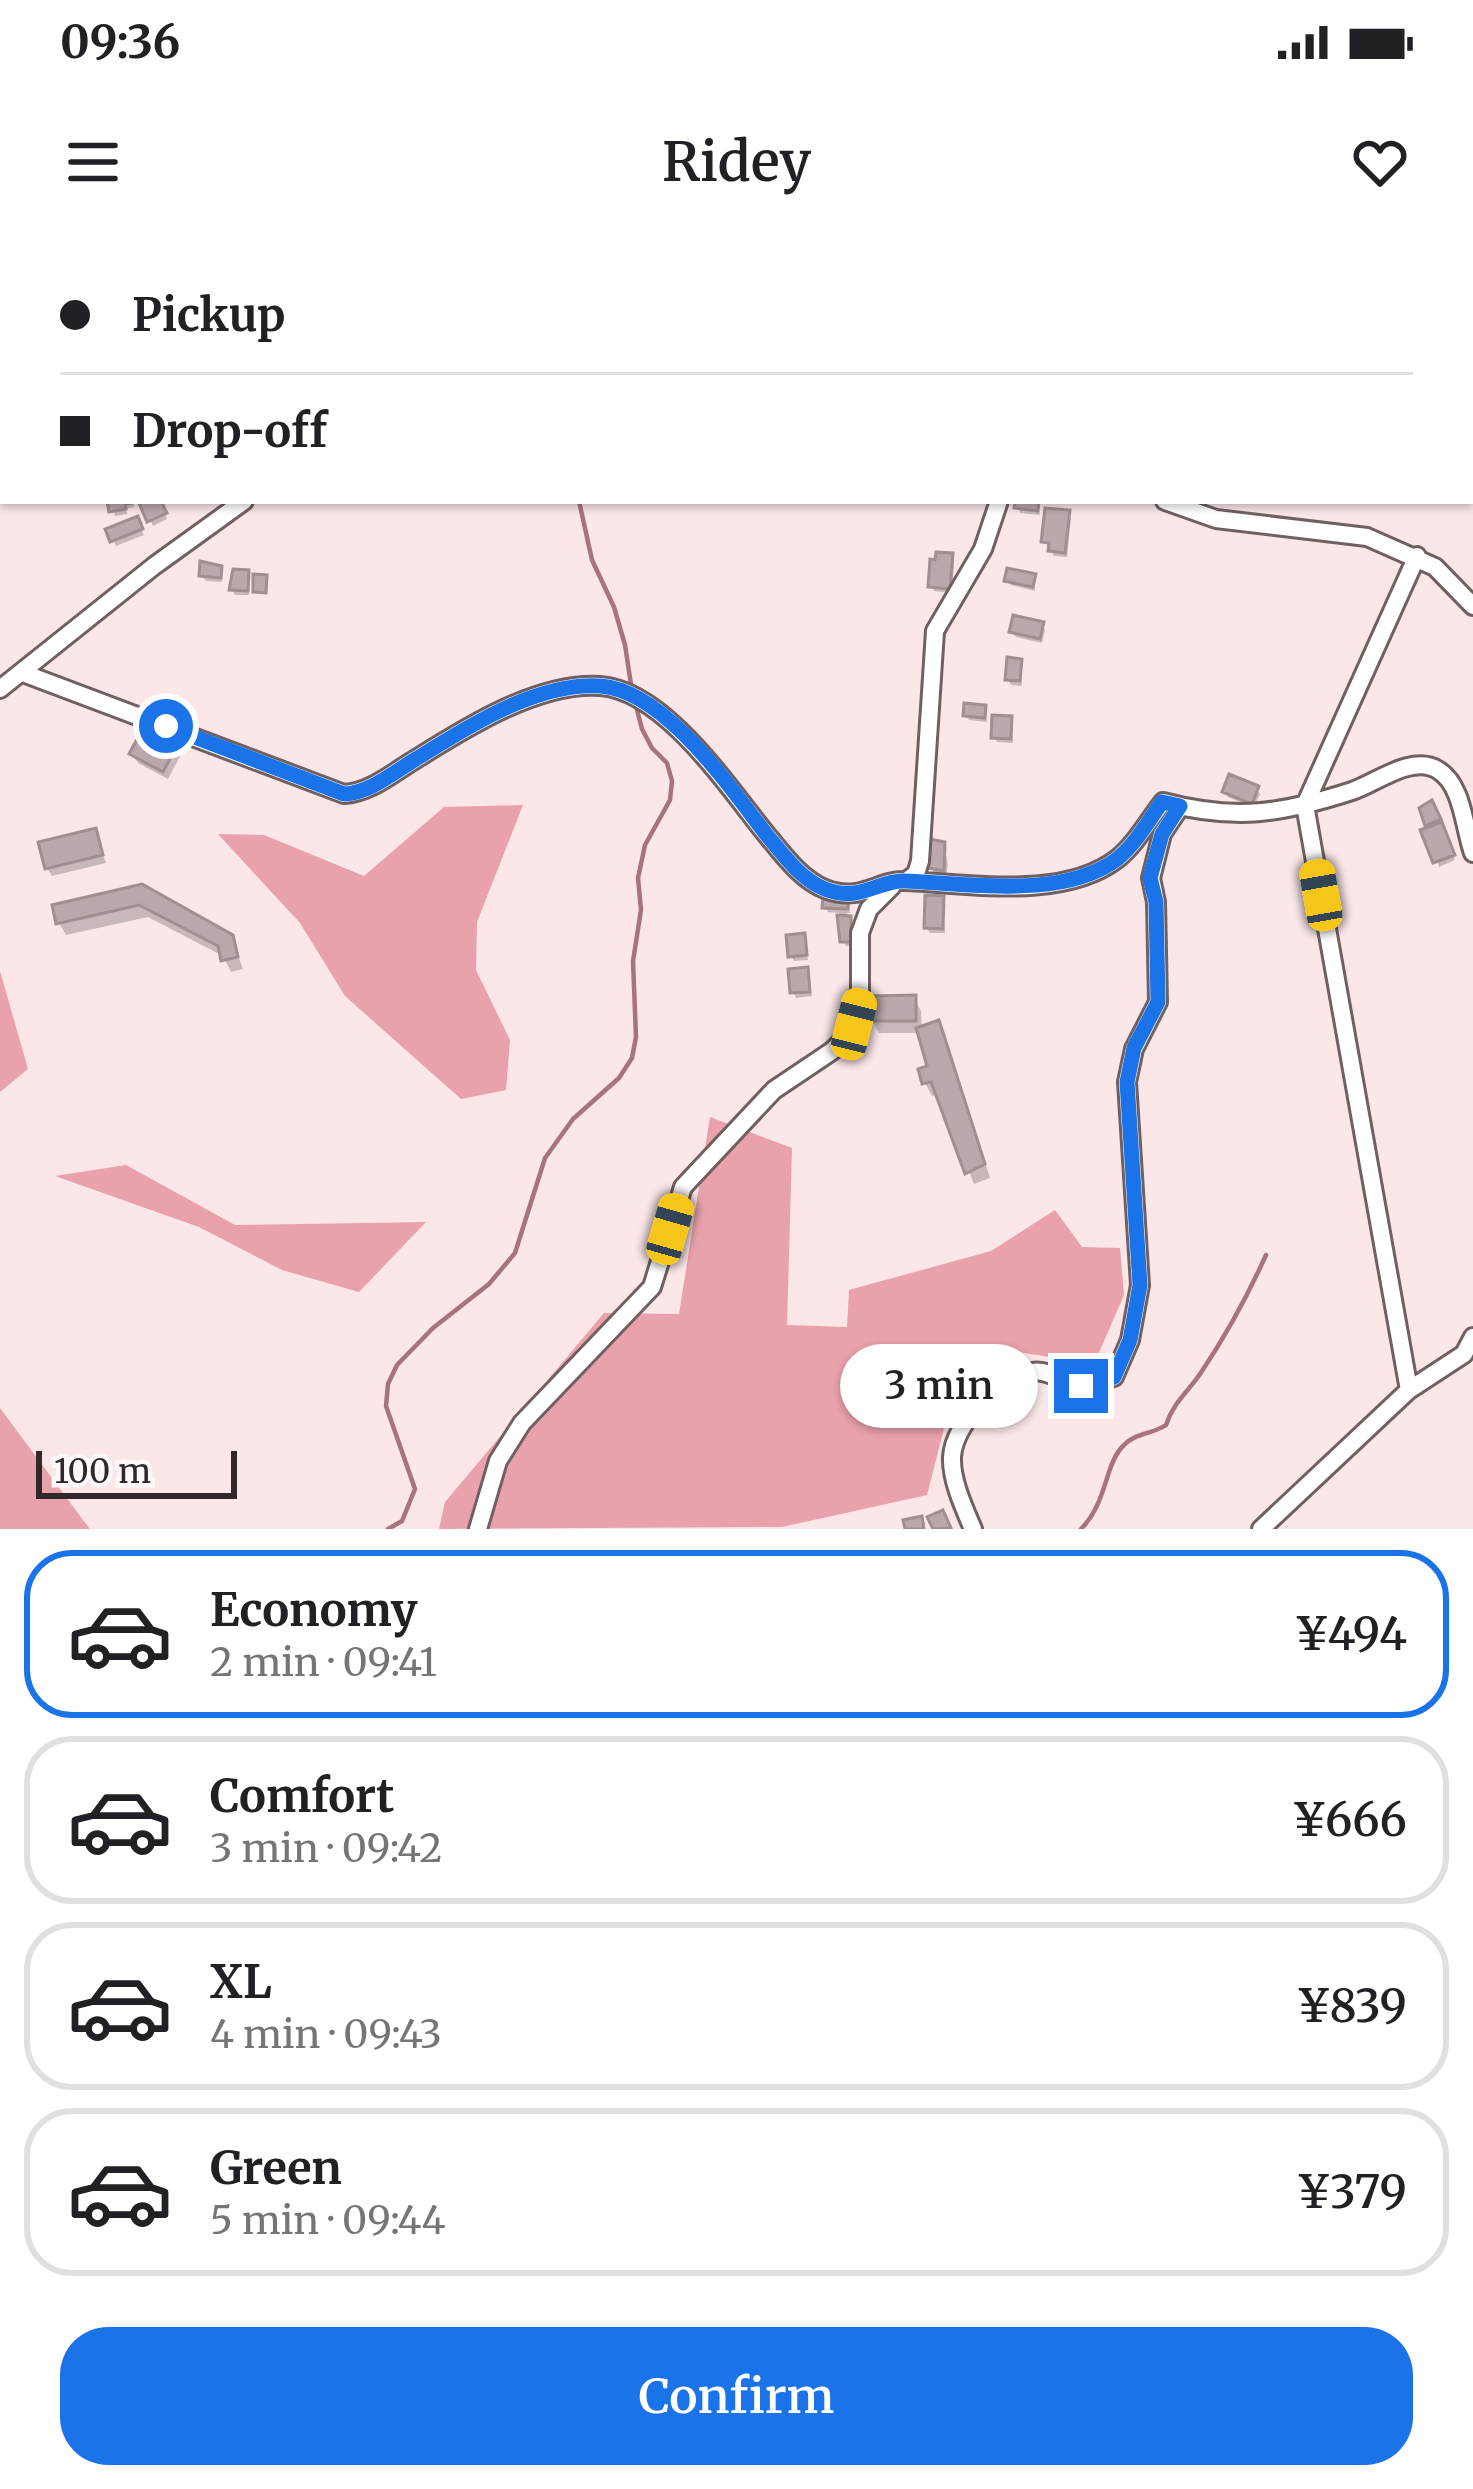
<!DOCTYPE html>
<meta charset="utf-8">
<style>
body{margin:0;font-family:Merriweather,serif;background:#f6f6f6;color:#202124;height:100vh;display:flex;flex-direction:column;font-size:45px;white-space:nowrap}
*{box-sizing:border-box;margin:0}
p{font-size:39px;color:#757577}
.icon{flex:none;width:66px;height:66px;fill:none;stroke:currentColor;stroke-width:2;stroke-linecap:round;stroke-linejoin:round}
.map{position:relative;height:1289px;overflow:hidden}
.sheet{display:flex;flex-direction:column;background:#fff;flex:1}
.sheet>*{flex:none}
.banner{position:absolute;left:0px;top:0px;width:1473px;height:264px;box-shadow:0 3px 9px #0004;display:grid;align-content:center;height:264px;padding:0 60px;background:#fff}
.scale{position:absolute;left:36px;bottom:30px;width:201px;box-sizing:border-box;padding-left:12px;border:6px solid #302829;border-top:0;font-size:33px;line-height:42px;white-space:nowrap;color:#302829;-webkit-text-stroke:9px #fcf8f9;paint-order:stroke}
.end{position:absolute;width:54px;height:54px;margin:-27px;border:15px solid #1a73e8;background:#fff;box-shadow:0 0 0 6px #fff}
.from{border-radius:50%}
.bubble{position:absolute;height:84px;border-radius:42px;background:#fff;box-shadow:0 3px 9px #0004;font-size:39px;font-weight:600;line-height:84px;text-align:center}
.car{position:absolute;width:36px;height:72px;margin:-36px -18px;border-radius:15px;box-shadow:0 0 9px 3px #0007;background:linear-gradient(#f5c518 24%,#345 0 40%,#f5c518 0 76%,#345 0 86%,#f5c518 0)}
.banner b{display:flex;align-items:center;gap:42px;height:114px;font-size:45px}
.banner b+b{border-top:3px solid #e0e0e0}
.banner i{width:30px;height:30px;background:#202124}
ul{padding:21px 0 0;list-style:none}
li{display:flex;align-items:center;gap:36px;height:168px;margin:0 24px 18px;padding:0 36px;border:6px solid #e0e0e0;border-radius:48px}
li div{flex:1}
li b{display:block;font-size:45px}
li em{font-style:normal;font-weight:600}
li.on{border-color:#1a73e8}
li>.icon{width:108px;height:108px;stroke-width:1.5}
.button{display:flex;gap:24px;margin-top:auto;padding:24px 60px}
.button a{flex:1;height:138px;border-radius:48px;background:#1a73e8;color:#fff;font-size:48px;font-weight:600;line-height:138px;text-align:center}
.status{display:flex;justify-content:space-between;align-items:center;height:84px;padding:0 60px;background:#fff;direction:ltr}
.status svg{height:33px;fill:currentColor}
header{display:flex;justify-content:space-between;align-items:center;height:156px;padding:0 60px;background:#fff;font-size:54px;font-weight:600}
.map>svg:first-child{display:block}
.forest{fill:#e9a1ab}
.shadow{fill:#0003}
.lines{fill:none;stroke-linecap:round;stroke-linejoin:round}
.stream{stroke:#a8747b;stroke-width:4.5}
.building{fill:#bba8aa;stroke:#a18e90;stroke-width:3}
.minor-casing{stroke:#716062;stroke-width:22}
.minor{stroke:#fff;stroke-width:16}
.route{stroke:#1a73e8;stroke-width:15}
</style>
<div class="status"><b>09:36</b><svg viewBox="0 0 49 12"><path d="M0 12V9h3v3zM5 12V6h3v6zM10 12V3h3v9zM15 12V0h3v12zM26 1h20v11H26zM47 4h2v5h-2z"/></svg></div>
<header><svg class="icon" aria-label="menu" viewBox="0 0 24 24"><path d="M4 6h16M4 12h16M4 18h16"/></svg>Ridey<svg class="icon" aria-label="heart" viewBox="0 0 24 24"><path d="M12 20l-8-8c-3-5 5-10 8-4 3-6 11-1 8 4z"/></svg></header>
<div class="map">
<svg width="1473" height="1289" viewBox="0 0 1473 1289">
<rect width="100%" height="100%" fill="#fbe6e8"/>
<path class="forest" d="M523 565 477 682 476 730 510 800 506 850 461 859 345 756 300 683 218 594 264 595 364 636 444 567Z
M0 731 28 829 0 852Z
M710 877 792 908 787 1085 847 1087 849 1050 991 1011 1055 970 1082 1007 1120 1008 1124 1055 1094 1124 1018 1112 948 1173 927 1255 782 1287 439 1289 445 1262 604 1073 679 1074Z
M126 925 235 985 426 982 359 1052 282 1030 199 987 55 936Z
M0 1168 83 1280 90 1289H0Z"/>
<path class="shadow" d="M111 261H133L134 267 126 269 127 274 115 276Z
M141 261H159L167 279 153 286Z
M1018 261 1037 263 1040 275 1020 273Z
M1068 273 1071 278 1067 317 1054 316 1045 301Z
M137 280 144 295 116 306 109 291Z
M951 316 954 322 952 353 934 351 931 346Z
M220 329 222 342 206 341 202 336Z
M247 332 249 355H235L232 349Z
M1034 337 1035 351 1011 345 1008 340Z
M1042 385 1045 390 1042 403 1016 397 1012 392Z
M1020 421 1022 446 1011 445 1008 439Z
M984 468 987 482 969 480 966 475Z
M1010 479 1013 503 997 502 994 497Z
M180 498 185 507 168 539 138 523 133 514Z
M1257 549 1260 554 1254 568 1228 557 1225 552Z
M1431 564 1455 620 1439 627 1428 584Z
M95 591 106 623 52 636 47 628Z
M944 605 948 625 946 635 934 633 931 627Z
M141 648 231 697 243 729 231 732 223 716 148 677 66 695 59 683Z
M847 659 850 673H847L853 684 852 706H846L843 701 839 673 828 672 825 667Z
M942 659 945 693H930L927 688Z
M804 697 808 720 794 721 791 716Z
M807 731 812 756 796 758 793 752Z
M914 758 921 771 922 789 938 784 945 796 990 938 974 944 939 854 932 856 925 843 931 828 920 793H879L872 780Z"/>
<g class="lines">
<path class="stream" d="M699 3 703 0
M579 261 592 320 614 367 625 405 632 451
M388 1289 402 1281 415 1249 386 1166 388 1144 397 1125 433 1088 489 1044 515 1013 545 918 573 879 619 838 632 818 636 797 633 721 641 670 638 638 645 605 670 560 672 541 667 523 652 508 642 489 635 462
M1081 1289C1108 1262 1104 1224 1124 1205 1135 1193 1153 1194 1166 1185 1174 1161 1190 1150 1202 1131 1226 1095 1248 1055 1266 1015"/>
</g>
<path class="building" d="M107 261H133V263L125 264 126 269 109 272Z
M138 261H161L167 273 147 282Z
M1015 261H1039L1038 271 1014 268Z
M1045 268 1070 270 1065 313 1048 311 1049 303 1041 302Z
M138 276 143 289 110 302 105 289Z
M936 312 953 313 950 349 928 347 930 319 935 320Z
M200 321 222 326 221 338 199 336Z
M1007 328 1036 334 1033 347 1004 341Z
M233 329 249 330 248 351 229 350Z
M253 334 267 335 266 353 253 352Z
M1013 375 1044 382 1040 399 1009 392Z
M1007 417 1022 419 1020 441 1005 440Z
M964 463 986 465 985 478 963 476Z
M992 475 1012 476 1011 499 991 498Z
M151 488 182 496 163 532 129 514 137 499 145 500Z
M1229 534 1259 546 1252 564 1222 552Z
M1432 560 1441 579 1425 586 1419 568Z
M1442 582 1455 615 1433 623 1420 590Z
M96 588 103 615 45 629 38 602Z
M930 599 945 602 944 631 928 628Z
M142 644 233 695 238 717 221 721 218 706 139 665 56 684 52 665Z
M925 655 944 656 943 689 924 688Z
M823 656 849 657 848 669 822 668Z
M837 675 851 676V702H840Z
M805 693 807 715 788 717 786 695Z
M808 727 810 752 790 753 788 729Z
M916 755V781H869V756Z
M939 780 985 924 965 934 931 842 922 844 918 829 927 826 916 788Z
M943 1270 951 1288 933 1289 927 1277Z
M922 1276 924 1289H905L903 1280Z"/>
<g class="lines">
<g class="minor-casing">
<path id="minor" d="M412 0V3
M859 0 860 3
M644 3H663
M1113 3V0
M1165 261 1216 279 1367 297 1435 327 1473 366
M23 433 344 554C370 553 394 532 416 519 467 487 538 442 600 446 664 450 728 547 766 594 782 613 800 639 825 649 861 663 878 640 904 641 968 643 1062 661 1117 619 1135 605 1149 580 1163 562 1235 581 1281 574 1352 551 1376 543 1412 514 1438 530 1463 545 1464 588 1473 613
M0 449 154 326 244 261
M906 641 916 634 920 621 935 391 983 309 999 261
M1409 1150 1305 565 1417 316
M478 1289 498 1221 522 1183 652 1047 683 947 774 850 832 811 847 796 860 761V693L869 669 892 646
M973 1289C964 1268 951 1240 952 1217 954 1182 999 1138 1032 1132 1048 1129 1062 1142 1077 1145 1088 1147 1103 1140 1114 1137L1130 1100 1140 1045 1127 842 1134 809 1158 762 1156 662 1151 638 1162 594 1180 567
M1261 1289 1409 1150 1464 1114 1473 1097"/>
</g>
<use href="#minor" class="minor"/>
</g>
<g class="lines">
<path class="route" d="M166 486 344 554C370 553 394 532 416 519 467 487 537 442 600 446 664 450 729 546 766 594 782 613 800 639 825 649 860 663 878 640 904 641 967 643 1063 660 1117 619 1135 605 1149 580 1162 562L1180 566 1162 594 1150 638 1156 662 1158 762 1134 808 1127 842 1140 1045 1130 1100 1114 1137 1081 1146"/>
</g>
</svg>
<div class="scale">100 m</div>
<i class="end from" style="left:166px;top:486px"></i>
<i class="end" style="left:1081px;top:1146px"></i>
<div class="bubble" style="left:840px;top:1104px;width:198px">3 min</div>
<i class="car" style="left:1321px;top:655px;rotate:350deg"></i>
<i class="car" style="left:854px;top:784px;rotate:14deg"></i>
<i class="car" style="left:670px;top:989px;rotate:16deg"></i>
<div class="banner">
<b><i class="from"></i>Pickup</b>
<b><i></i>Drop-off</b>
</div>
</div>
<section class="sheet">
<ul>
<li class="on"><svg class="icon" aria-label="car" viewBox="0 0 24 24"><path d="M5 17H2v-5l4-1 3-4h7l3 4 3 1v5h-3M9 17h6M6 11h13"/><circle cx="7" cy="17" r="2"/><circle cx="17" cy="17" r="2"/></svg><div><b>Economy</b><p>2 min · 09:41</p></div><em>¥494</em></li>
<li><svg class="icon" aria-label="car" viewBox="0 0 24 24"><path d="M5 17H2v-5l4-1 3-4h7l3 4 3 1v5h-3M9 17h6M6 11h13"/><circle cx="7" cy="17" r="2"/><circle cx="17" cy="17" r="2"/></svg><div><b>Comfort</b><p>3 min · 09:42</p></div><em>¥666</em></li>
<li><svg class="icon" aria-label="car" viewBox="0 0 24 24"><path d="M5 17H2v-5l4-1 3-4h7l3 4 3 1v5h-3M9 17h6M6 11h13"/><circle cx="7" cy="17" r="2"/><circle cx="17" cy="17" r="2"/></svg><div><b>XL</b><p>4 min · 09:43</p></div><em>¥839</em></li>
<li><svg class="icon" aria-label="car" viewBox="0 0 24 24"><path d="M5 17H2v-5l4-1 3-4h7l3 4 3 1v5h-3M9 17h6M6 11h13"/><circle cx="7" cy="17" r="2"/><circle cx="17" cy="17" r="2"/></svg><div><b>Green</b><p>5 min · 09:44</p></div><em>¥379</em></li>
</ul>
<div class="button"><a>Confirm</a></div>
</section>
